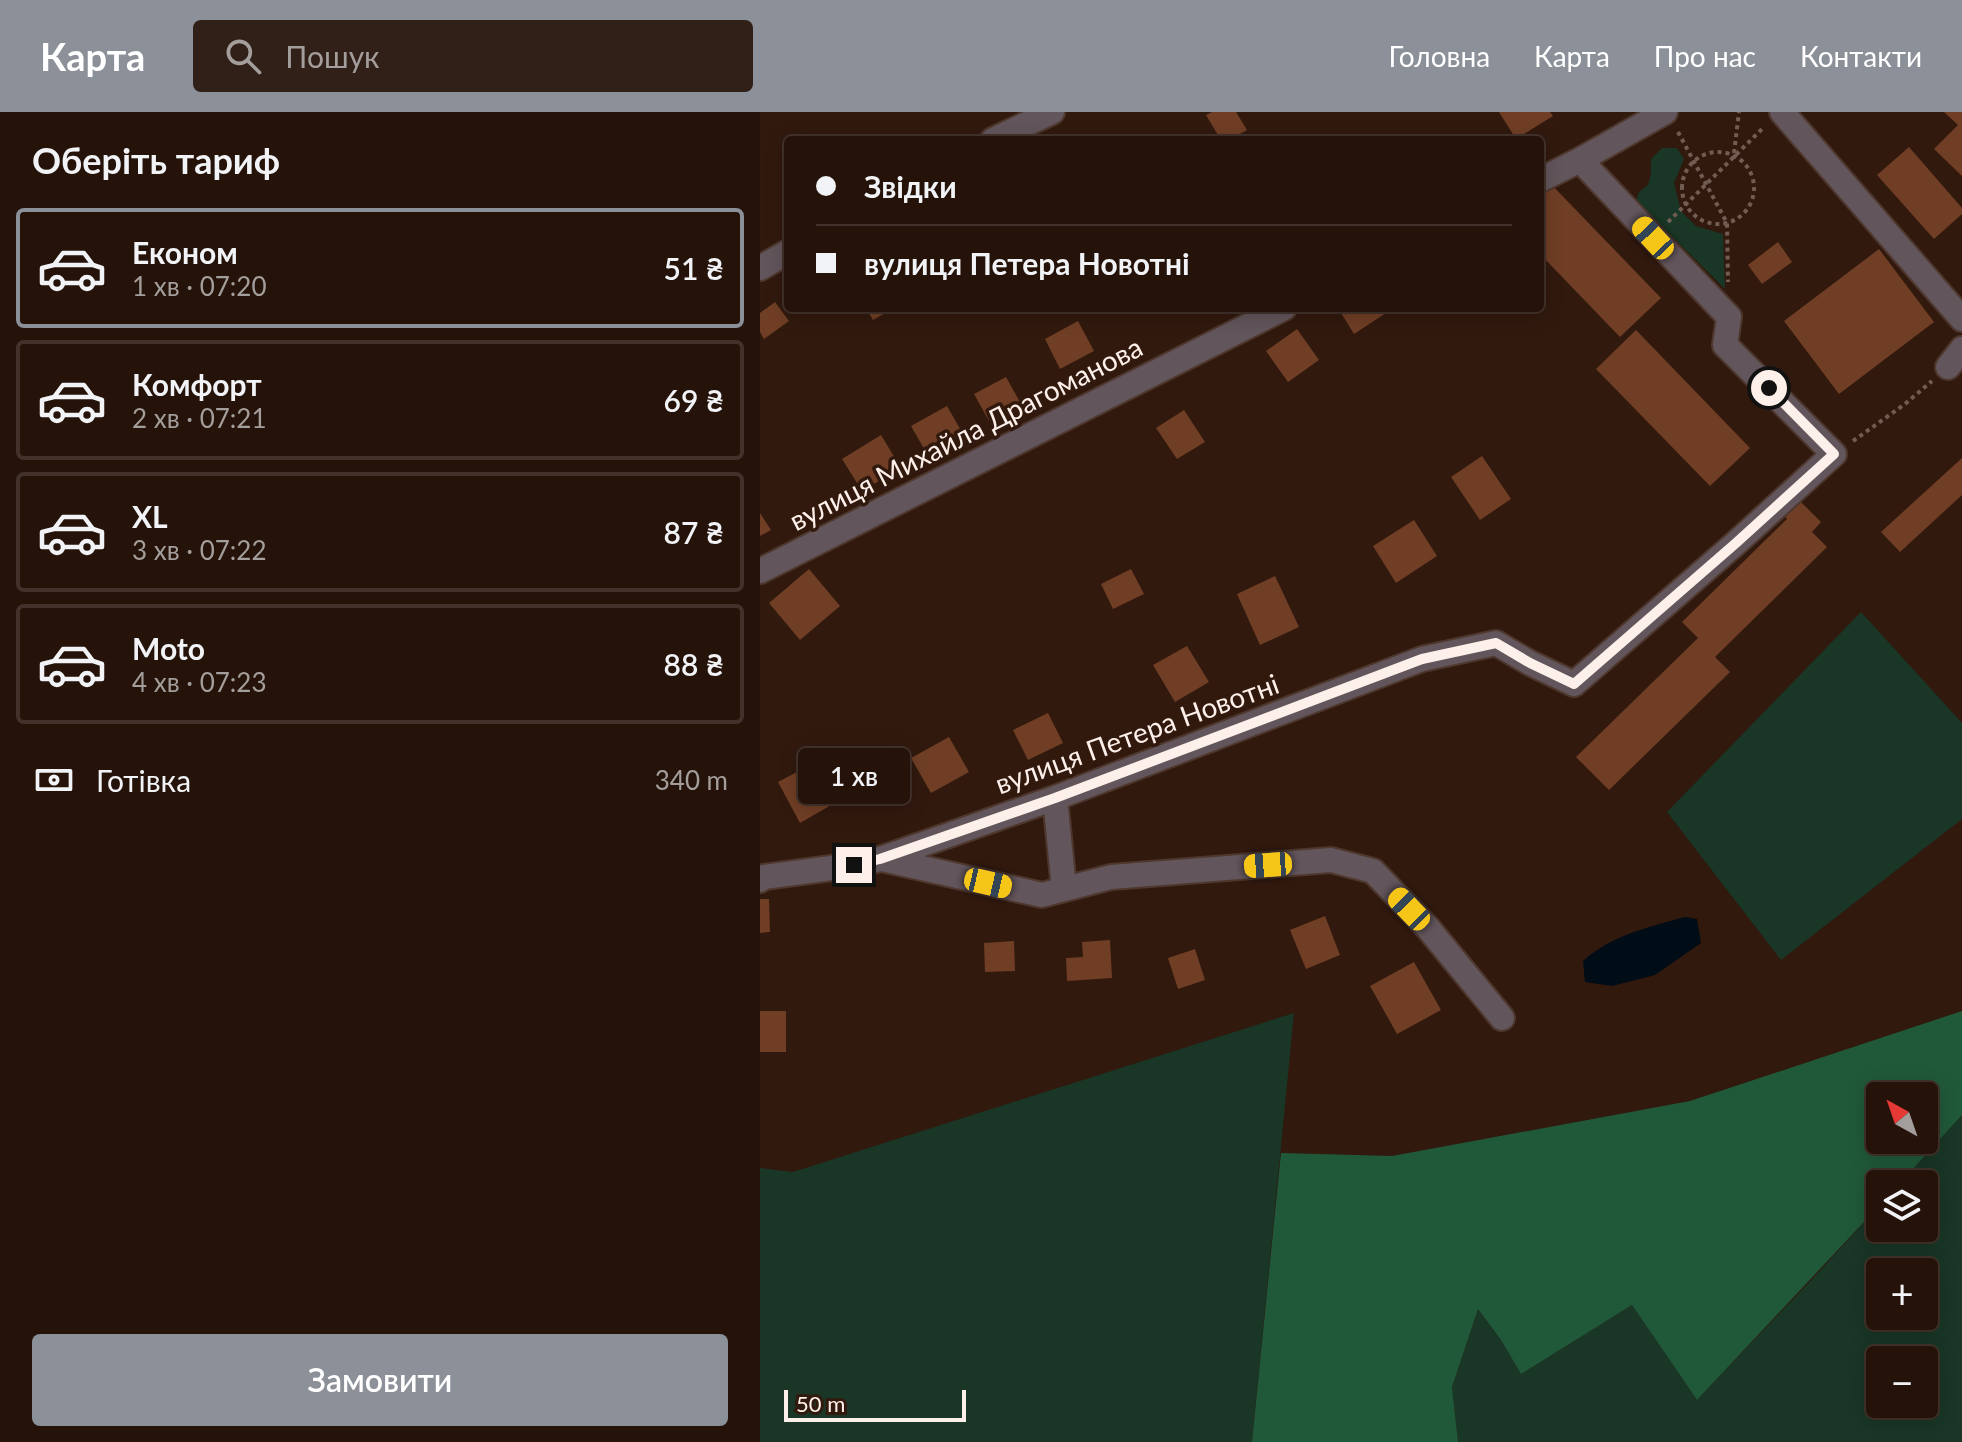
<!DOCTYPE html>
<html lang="uk">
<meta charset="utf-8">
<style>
body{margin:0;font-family:Lato,sans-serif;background:#312018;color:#f1f3f6;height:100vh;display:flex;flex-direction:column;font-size:30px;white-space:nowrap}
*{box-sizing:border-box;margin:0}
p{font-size:26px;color:#a39e9c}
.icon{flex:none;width:44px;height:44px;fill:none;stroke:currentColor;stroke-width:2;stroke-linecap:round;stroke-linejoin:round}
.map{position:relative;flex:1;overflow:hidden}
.panel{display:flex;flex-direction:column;background:#25130a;width:760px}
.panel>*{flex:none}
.banner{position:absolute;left:24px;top:24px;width:760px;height:176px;border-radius:8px;box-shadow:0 4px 20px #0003,0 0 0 2px #42322b;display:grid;align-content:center;height:176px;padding:0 32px;background:#25130a}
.needle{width:52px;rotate:320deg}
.tools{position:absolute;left:1106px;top:970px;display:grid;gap:16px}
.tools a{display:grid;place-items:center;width:72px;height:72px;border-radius:8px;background:#25130a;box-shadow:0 4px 20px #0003,0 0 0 2px #42322b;font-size:40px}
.scale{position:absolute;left:24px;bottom:20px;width:182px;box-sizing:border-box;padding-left:8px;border:4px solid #fdefe9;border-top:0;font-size:22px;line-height:28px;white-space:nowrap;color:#fdefe9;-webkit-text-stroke:6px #31190e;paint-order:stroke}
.end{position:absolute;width:36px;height:36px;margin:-18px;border:10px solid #fdefe9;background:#111;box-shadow:0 0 0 4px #111}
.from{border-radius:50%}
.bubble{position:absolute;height:56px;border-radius:8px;background:#25130a;box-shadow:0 4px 20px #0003,0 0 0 2px #42322b;font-size:26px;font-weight:600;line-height:56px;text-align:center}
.car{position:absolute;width:24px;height:48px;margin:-24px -12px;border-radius:10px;box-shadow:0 0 6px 2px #0007;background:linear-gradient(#f5c518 24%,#345 0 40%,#f5c518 0 76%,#345 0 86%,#f5c518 0)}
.banner b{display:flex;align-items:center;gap:28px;height:76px;font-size:30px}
.banner b+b{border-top:2px solid #42322b}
.banner i{width:20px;height:20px;background:#f1f3f6}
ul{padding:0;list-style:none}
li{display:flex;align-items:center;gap:24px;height:120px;margin:0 16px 12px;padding:0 16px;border:4px solid #42322b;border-radius:8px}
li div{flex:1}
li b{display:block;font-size:30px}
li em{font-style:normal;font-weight:600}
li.active{border-color:#8c9099}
li>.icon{width:72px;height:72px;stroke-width:1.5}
h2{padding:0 32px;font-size:36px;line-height:96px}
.pay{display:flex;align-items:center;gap:20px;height:88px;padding:0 32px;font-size:30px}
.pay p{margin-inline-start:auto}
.action{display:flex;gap:16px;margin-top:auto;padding:16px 32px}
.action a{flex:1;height:92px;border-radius:8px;background:#8c9099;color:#fff;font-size:32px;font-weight:600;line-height:92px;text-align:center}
header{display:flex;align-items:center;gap:48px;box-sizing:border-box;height:112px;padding:0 40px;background:#8c9099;color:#fff}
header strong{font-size:38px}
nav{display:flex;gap:44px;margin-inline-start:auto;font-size:28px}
.search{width:560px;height:72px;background:#312018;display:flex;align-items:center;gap:20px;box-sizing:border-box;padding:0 28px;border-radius:8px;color:#a39e9c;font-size:30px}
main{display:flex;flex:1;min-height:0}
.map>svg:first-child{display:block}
.green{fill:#193626;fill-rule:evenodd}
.forest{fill:#20593a;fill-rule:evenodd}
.water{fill:#000c16}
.building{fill:#703e25}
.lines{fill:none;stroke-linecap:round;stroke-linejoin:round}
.minor-casing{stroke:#4e372d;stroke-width:28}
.path{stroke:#725d54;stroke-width:4;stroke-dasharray:4 4;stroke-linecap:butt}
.minor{stroke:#62555b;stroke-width:24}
.route{stroke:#fdefe9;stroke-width:10}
.labels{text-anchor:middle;stroke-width:7;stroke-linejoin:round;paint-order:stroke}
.street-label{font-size:28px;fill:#fdefe9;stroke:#31190e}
</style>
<header>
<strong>Карта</strong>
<div class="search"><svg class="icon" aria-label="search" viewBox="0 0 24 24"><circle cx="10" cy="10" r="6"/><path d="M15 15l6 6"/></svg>Пошук</div>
<nav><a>Головна</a><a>Карта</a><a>Про нас</a><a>Контакти</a></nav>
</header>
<main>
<section class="panel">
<h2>Оберіть тариф</h2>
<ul>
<li class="active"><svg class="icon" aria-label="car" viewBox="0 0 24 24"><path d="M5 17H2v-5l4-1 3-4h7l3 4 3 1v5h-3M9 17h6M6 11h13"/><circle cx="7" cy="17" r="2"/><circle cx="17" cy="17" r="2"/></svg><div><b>Економ</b><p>1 хв · 07:20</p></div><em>51 ₴</em></li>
<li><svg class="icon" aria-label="car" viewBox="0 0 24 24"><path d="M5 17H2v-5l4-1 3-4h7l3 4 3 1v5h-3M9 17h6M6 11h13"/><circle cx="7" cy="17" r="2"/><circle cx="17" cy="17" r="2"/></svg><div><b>Комфорт</b><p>2 хв · 07:21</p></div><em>69 ₴</em></li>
<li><svg class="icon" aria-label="car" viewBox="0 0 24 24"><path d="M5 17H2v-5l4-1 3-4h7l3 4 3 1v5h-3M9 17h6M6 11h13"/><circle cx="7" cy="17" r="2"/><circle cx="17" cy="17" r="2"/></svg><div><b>XL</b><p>3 хв · 07:22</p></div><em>87 ₴</em></li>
<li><svg class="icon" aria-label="car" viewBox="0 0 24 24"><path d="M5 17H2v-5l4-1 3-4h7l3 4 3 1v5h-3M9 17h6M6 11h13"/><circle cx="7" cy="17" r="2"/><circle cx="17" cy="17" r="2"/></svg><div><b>Moto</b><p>4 хв · 07:23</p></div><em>88 ₴</em></li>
</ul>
<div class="pay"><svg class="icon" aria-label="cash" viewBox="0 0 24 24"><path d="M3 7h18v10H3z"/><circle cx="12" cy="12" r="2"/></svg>Готівка<p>340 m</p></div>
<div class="action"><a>Замовити</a></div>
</section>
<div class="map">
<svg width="1202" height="1330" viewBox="0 0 1202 1330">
<rect width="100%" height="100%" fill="#31190e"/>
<path class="green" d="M902 36H917L924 47 914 71 921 99 936 114 963 122 965 177 876 89 879 80 888 73 891 62V47Z
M1101 500 1202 611V707L1021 848 907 700Z
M534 901 492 1330H0V1056L33 1060Z
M1202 1003V1330H698L692 1275 718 1197 741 1228 761 1262 872 1193 937 1288 1055 1164 1120 1093V1116H1164V1072H1139ZM1120 1160H1164V1204H1120ZM1120 1248H1164V1292H1120Z"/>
<path class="forest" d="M1202 899V1003L1139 1072H1120V1093L937 1288 872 1193 761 1262 741 1228 718 1197 692 1275 698 1330H492L521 1041 632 1044 930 989ZM1120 984H1164V1028H1120Z"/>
<path class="water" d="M925 805 937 807 941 831 895 863 852 874 825 870 823 849C852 823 889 815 925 805Z"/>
<path class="building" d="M452 0H476L487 18 469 28H461L446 3Z
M739 0H790L793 4 756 27Z
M1184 0H1202V64L1174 37 1198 13Z
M1149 35 1202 96V102L1174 127 1117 63Z
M788 69 901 186 860 225 780 142V78Z
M1018 130 1032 150 1002 172 988 153Z
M1119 137 1174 210 1079 282 1024 209Z
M15 190 29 209 4 227 0 220V201Z
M106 196H134L113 208Z
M578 196H627L629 199 594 222Z
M318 209 334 239 300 257 285 227Z
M537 217 559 248 528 270 506 239Z
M876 218 990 336 950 374 836 257Z
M246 265 261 292 229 309 214 282Z
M187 294 203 322 167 342 151 314Z
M424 298 445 330 417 347 396 316Z
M121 323 141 356 102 379 82 347Z
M722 344 751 387 720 408 691 365Z
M1202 346V383L1140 440 1121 420Z
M1037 386 1061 410 1052 420 1067 435 955 545 970 560 849 678 816 645 938 526 922 510 1027 407 1022 401Z
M0 401 11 418 0 424Z
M654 408 677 444 636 471 613 434Z
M49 457 80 494 40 528 9 491Z
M371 457 384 482 353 497 341 472Z
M515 464 539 515 500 533 477 482Z
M427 534 449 570 415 590 393 553Z
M288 601 303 631 268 648 253 618Z
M189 625 209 660 171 681 151 646Z
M52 652 73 692 40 711 18 670Z
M0 787H9L10 820 0 821Z
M565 804 580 843 546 857 530 818Z
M350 828 352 866 307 869 306 846 323 845 322 830Z
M254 829 255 859 225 860 224 831Z
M435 837 445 868 418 877 408 846Z
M654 850 681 898 637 922 610 874Z
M0 899H26V940H0Z"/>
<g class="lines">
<g class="minor-casing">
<path id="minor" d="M1022 0 1202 207
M233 28 292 0
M780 68 820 48 905 0
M0 156 28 140
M1188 255 1202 237
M0 459 524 196
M295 686 304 777
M122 747 282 783 351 765 571 748 613 759 668 816 742 906
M0 768 4 765 94 753 120 747 295 686 662 547 736 531 770 551 814 572 976 431 1074 342 965 233 969 205 820 48"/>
</g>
<path class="path" d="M918 20 967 111 968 170
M922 76a36 36 0 1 1 72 0a36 36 0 1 1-72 0Z
M974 41 979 0
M908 110 1004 15
M1093 329 1145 292 1172 269"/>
<use href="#minor" class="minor"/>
</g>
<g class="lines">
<path class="route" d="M94 753 120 747 295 686 662 547 736 531 770 551 814 572 976 431 1074 342 1009 276"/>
</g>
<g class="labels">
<g class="street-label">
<text transform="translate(206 322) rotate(-27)" y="10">вулиця Михайла Драгоманова</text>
<text transform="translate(377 622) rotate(-20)" y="10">вулиця Петера Новотні</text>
</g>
</g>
</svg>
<div class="tools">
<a><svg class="needle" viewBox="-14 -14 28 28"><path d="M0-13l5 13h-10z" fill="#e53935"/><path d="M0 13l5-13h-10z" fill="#a39e9c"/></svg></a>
<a><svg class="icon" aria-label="layers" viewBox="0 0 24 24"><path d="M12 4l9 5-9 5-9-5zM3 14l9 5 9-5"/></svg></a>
<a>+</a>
<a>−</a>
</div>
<div class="scale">50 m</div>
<i class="end from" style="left:1009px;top:276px"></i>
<i class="end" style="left:94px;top:753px"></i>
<div class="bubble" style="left:38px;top:636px;width:112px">1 хв</div>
<i class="car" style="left:893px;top:126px;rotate:317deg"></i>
<i class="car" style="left:508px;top:753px;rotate:266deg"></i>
<i class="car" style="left:228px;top:771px;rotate:103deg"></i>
<i class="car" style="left:649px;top:797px;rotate:316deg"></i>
<div class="banner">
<b><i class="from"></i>Звідки</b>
<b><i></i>вулиця Петера Новотні</b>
</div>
</div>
</main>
